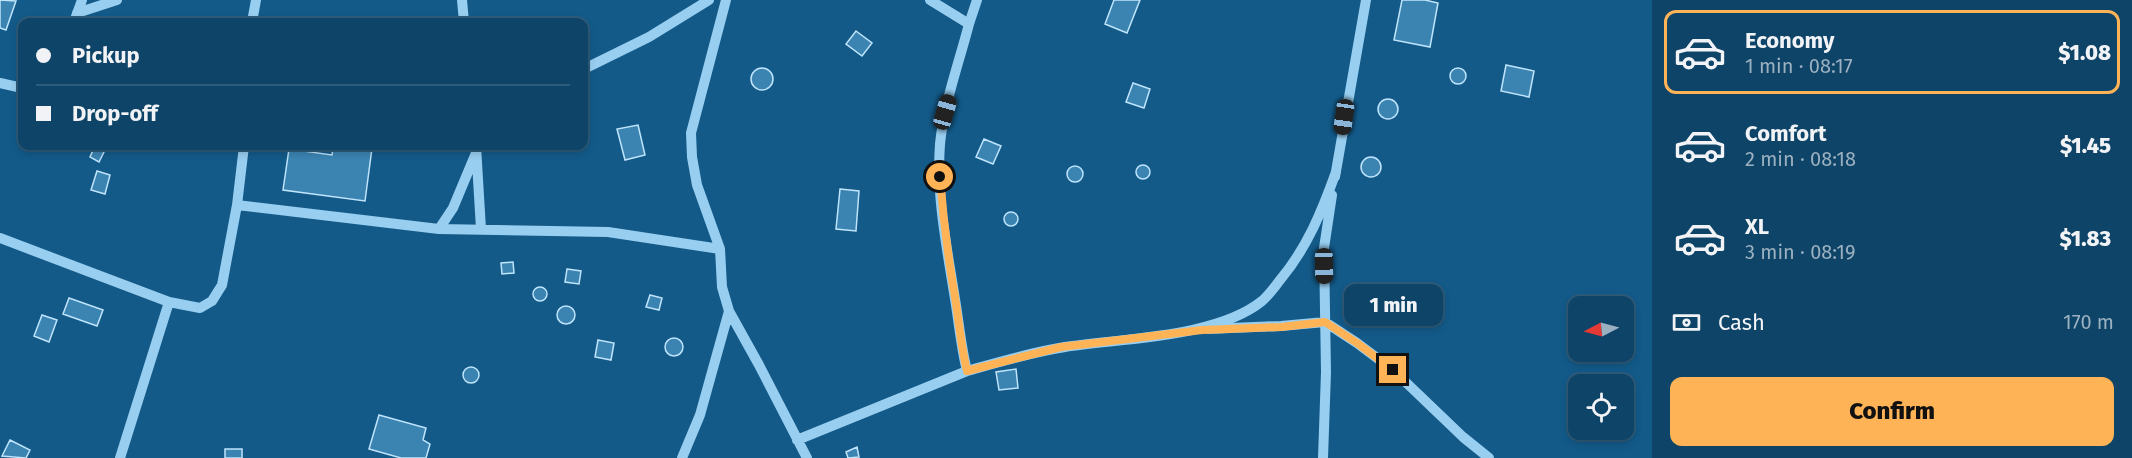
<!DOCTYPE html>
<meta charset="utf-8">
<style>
body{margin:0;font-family:"Fira Sans",sans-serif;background:#174b6d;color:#f1f3f6;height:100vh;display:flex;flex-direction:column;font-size:22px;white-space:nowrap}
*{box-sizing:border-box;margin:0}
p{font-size:20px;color:#9bb0c0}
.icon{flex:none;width:33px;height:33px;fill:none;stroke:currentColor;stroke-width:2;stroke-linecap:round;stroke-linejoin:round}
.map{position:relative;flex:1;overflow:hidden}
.sheet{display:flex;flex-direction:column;background:#0e4467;width:480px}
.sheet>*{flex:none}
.guide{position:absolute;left:18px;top:18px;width:570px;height:132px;border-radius:12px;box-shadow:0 3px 9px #0003,0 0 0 2px #2e5c7b;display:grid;align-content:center;height:132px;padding:0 18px;background:#0e4467}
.needle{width:39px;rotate:264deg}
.fabs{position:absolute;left:1568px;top:296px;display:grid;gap:12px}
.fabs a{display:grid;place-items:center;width:66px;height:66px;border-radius:12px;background:#0e4467;box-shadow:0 3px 9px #0003,0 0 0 2px #2e5c7b;font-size:30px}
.end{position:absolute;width:27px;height:27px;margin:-14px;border:8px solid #ffb357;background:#111;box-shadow:0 0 0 3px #111}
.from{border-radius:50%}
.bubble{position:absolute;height:42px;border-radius:12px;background:#0e4467;box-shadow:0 3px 9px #0003,0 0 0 2px #2e5c7b;font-size:20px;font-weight:800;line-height:42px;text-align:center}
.car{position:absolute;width:18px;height:36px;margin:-18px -9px;border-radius:8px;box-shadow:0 0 4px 2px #0007;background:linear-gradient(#222 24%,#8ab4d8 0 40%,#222 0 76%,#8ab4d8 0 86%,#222 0)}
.guide b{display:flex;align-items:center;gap:21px;height:57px;font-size:22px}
.guide b+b{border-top:2px solid #2e5c7b}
.guide i{width:15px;height:15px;background:#f1f3f6}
ul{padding:10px 0 0;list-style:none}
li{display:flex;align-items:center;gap:18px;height:84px;margin:0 12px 9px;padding:0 6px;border:3px solid transparent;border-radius:12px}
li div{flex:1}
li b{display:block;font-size:22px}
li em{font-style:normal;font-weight:800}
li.selected{border-color:#ffb357}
li>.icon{width:54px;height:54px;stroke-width:1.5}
.pay{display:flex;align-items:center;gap:15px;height:66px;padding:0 18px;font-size:22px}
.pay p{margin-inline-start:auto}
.cta{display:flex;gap:12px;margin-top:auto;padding:12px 18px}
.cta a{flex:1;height:69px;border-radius:12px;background:#ffb357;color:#111;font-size:24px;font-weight:800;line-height:69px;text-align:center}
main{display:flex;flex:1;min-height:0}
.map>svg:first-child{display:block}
.building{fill:#3b84b2;stroke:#bfe4fc;stroke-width:1.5}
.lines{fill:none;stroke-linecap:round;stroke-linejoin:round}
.minor{stroke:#98cef0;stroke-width:10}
.route{stroke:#ffb357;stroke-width:8}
</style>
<main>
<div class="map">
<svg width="1652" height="458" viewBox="0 0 1652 458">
<rect width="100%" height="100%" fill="#135a89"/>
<path class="building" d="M0 0 16 1 6 30 0 28Z
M1114 0H1140L1127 33 1105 24Z
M1402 0H1425L1438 3 1430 47 1394 40Z
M856 31 872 43 862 56 846 44Z
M1506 65 1534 71 1529 97 1501 91Z
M751 79a11 11 0 1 1 22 0a11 11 0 1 1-22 0Z
M1450 76a8 8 0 1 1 16 0a8 8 0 1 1-16 0Z
M1133 83 1150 89 1144 108 1126 102Z
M1378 109a10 10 0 1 1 20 0a10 10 0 1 1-20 0Z
M638 125 645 155 625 160 617 129Z
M984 139 1001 146 993 164 976 157Z
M95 146 105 150 99 162 90 157Z
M333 146 372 148 365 201 283 190 289 149 332 155Z
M1361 167a10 10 0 1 1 20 0a10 10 0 1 1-20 0Z
M1136 172a7 7 0 1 1 14 0a7 7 0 1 1-14 0Z
M1067 174a8 8 0 1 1 16 0a8 8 0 1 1-16 0Z
M97 171 110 175 105 194 91 190Z
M840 189 859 191 856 231 836 229Z
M1004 219a7 7 0 1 1 14 0a7 7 0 1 1-14 0Z
M513 262 514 273 502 274 501 263Z
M567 269 581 271 579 284 565 282Z
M533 294a7 7 0 1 1 14 0a7 7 0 1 1-14 0Z
M650 295 662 298 659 310 646 307Z
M69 298 103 310 97 326 63 314Z
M557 315a9 9 0 1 1 18 0a9 9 0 1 1-18 0Z
M42 315 57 320 49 342 34 336Z
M665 347a9 9 0 1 1 18 0a9 9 0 1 1-18 0Z
M598 340 614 343 611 360 595 357Z
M463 375a8 8 0 1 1 16 0a8 8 0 1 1-16 0Z
M1016 369 1018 388 999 390 996 372Z
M379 415 426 428 423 440 430 444 426 458H401L369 449Z
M10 440 30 450 26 458 2 456Z
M857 447 859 457 848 458 846 452Z
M225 449H242V458H225Z"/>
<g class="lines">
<path class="minor" d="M462 0 464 22
M930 0 969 24 977 0
M77 13 117 0
M74 22 82 0
M252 22 256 0
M969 24C959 63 944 103 940 144 936 196 947 248 955 299 959 323 961 347 967 371 999 362 1032 352 1065 347 1123 338 1216 338 1262 301 1269 295 1274 288 1280 280 1307 248 1322 211 1336 172
M584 69 649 37 709 0
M0 83 22 88
M476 146 481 229
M1335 177 1366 0
M237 205 439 229 453 208 476 153
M439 229 608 232 720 249
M0 238 169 302 200 308 212 301 222 285 237 205 244 146
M729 311 759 365 807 458
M1208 329 1281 326 1325 322 1357 343 1393 370 1463 437 1489 458
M797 440 967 371
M120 458 169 302
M682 458 700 415 729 311 722 287 720 249 697 185 692 157 691 133 726 0
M1323 458 1326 372 1324 248 1332 195"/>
</g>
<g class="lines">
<path class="route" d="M940 177C943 218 948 257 955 297 959 322 961 346 967 371L1061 347 1202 330 1281 327 1325 322 1357 343 1393 370"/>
</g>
</svg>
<div class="fabs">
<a><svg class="needle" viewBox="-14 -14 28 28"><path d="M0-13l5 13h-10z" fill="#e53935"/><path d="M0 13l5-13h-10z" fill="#9bb0c0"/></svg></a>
<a><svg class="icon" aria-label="locate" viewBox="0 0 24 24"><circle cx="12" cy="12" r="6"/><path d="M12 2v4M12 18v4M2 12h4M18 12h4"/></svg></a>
</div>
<i class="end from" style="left:940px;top:177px"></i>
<i class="end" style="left:1393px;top:370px"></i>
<div class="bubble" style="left:1344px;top:284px;width:99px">1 min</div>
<i class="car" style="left:945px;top:112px;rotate:16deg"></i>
<i class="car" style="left:1344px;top:117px;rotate:188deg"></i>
<i class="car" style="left:1324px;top:266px;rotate:179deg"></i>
<div class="guide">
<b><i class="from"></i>Pickup</b>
<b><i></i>Drop-off</b>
</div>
</div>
<section class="sheet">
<ul>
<li class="selected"><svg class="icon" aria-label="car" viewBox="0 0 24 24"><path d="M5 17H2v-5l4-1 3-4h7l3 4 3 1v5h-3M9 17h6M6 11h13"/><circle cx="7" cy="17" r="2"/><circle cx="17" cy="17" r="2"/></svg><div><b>Economy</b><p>1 min · 08:17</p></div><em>$1.08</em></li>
<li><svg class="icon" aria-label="car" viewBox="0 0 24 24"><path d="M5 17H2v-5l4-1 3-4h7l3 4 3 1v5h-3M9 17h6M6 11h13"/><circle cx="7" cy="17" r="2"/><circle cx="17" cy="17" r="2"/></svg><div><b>Comfort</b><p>2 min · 08:18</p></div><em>$1.45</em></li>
<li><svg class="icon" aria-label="car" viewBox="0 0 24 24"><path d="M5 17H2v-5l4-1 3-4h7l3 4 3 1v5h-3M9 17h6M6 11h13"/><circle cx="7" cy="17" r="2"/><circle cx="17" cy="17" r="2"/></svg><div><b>XL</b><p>3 min · 08:19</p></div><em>$1.83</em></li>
</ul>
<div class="pay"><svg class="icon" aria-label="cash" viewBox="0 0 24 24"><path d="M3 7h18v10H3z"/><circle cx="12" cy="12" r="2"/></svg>Cash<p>170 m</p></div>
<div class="cta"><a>Confirm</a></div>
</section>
</main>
